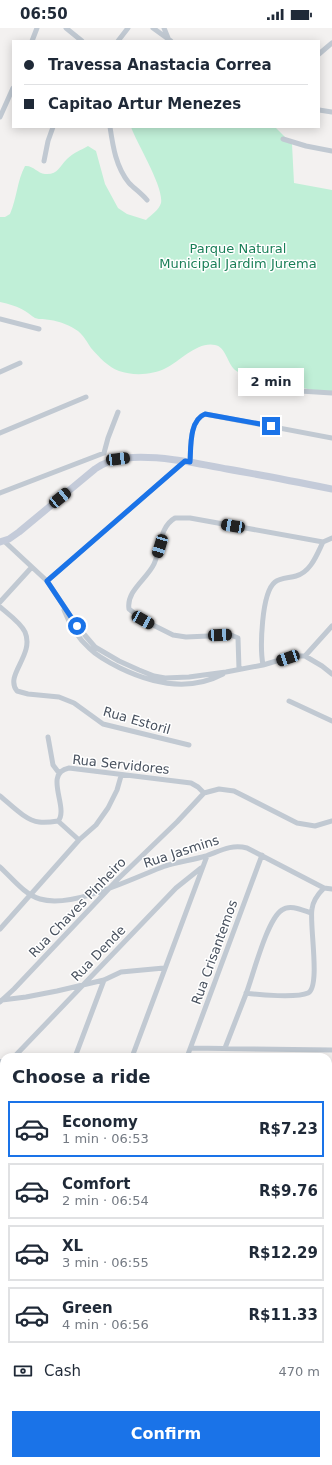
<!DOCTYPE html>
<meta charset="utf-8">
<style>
body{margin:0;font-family:"DejaVu Sans",sans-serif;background:#f2f2f3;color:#1f2937;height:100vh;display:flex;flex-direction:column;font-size:15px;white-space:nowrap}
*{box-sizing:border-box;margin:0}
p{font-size:13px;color:#747a83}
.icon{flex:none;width:22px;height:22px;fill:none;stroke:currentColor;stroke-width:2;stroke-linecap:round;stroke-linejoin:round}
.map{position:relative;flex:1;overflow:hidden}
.side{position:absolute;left:0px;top:1025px;width:332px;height:412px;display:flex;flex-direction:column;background:#fff;border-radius:12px 12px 0 0;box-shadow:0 2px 10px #0003}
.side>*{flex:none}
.banner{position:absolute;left:12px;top:12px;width:308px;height:88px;border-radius:0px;box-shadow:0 2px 10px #0003;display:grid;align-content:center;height:88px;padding:0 12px;background:#fff}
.end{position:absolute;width:18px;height:18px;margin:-9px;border:5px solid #1a73e8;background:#fff;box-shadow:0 0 0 2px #fff}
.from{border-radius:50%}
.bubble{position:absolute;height:28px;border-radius:0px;background:#fff;box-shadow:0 2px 10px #0003;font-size:13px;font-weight:700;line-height:28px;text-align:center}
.car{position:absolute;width:12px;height:24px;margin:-12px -6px;border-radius:5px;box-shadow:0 0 3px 1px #0007;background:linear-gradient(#222 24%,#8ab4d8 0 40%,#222 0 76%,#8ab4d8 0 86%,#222 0)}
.banner b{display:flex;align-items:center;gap:14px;height:38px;font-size:15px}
.banner b+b{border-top:1px solid #e0e1e3}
.banner i{width:10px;height:10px;background:#1f2937}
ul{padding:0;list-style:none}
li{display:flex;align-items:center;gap:12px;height:56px;margin:0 8px 6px;padding:0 4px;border:2px solid #e0e1e3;border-radius:0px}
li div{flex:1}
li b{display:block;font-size:15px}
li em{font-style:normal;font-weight:700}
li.active{border-color:#1a73e8}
li>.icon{width:36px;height:36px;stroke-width:1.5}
h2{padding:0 12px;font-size:18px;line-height:48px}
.pay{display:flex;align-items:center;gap:10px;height:44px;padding:0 12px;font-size:15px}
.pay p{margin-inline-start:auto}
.primary-button{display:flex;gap:8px;margin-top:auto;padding:8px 12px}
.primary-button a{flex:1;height:46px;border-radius:0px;background:#1a73e8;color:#fff;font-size:16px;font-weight:700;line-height:46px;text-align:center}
.status{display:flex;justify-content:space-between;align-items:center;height:28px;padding:0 20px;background:#fff;direction:ltr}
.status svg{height:11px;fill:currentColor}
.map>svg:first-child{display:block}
.green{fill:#c0efd7}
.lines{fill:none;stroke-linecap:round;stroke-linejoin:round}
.stream{stroke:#8eceeb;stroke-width:1.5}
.minor{stroke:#c1c9d2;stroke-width:5}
.tertiary{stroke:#c1c9d2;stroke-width:6}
.secondary{stroke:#c4cbd9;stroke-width:7}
.primary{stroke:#b1bcce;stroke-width:8}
.route{stroke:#1a73e8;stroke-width:5}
.labels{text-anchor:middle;stroke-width:3;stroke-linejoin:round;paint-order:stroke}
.park-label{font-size:13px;fill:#197f57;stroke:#fff}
.street-label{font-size:13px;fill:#48515e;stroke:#fff}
</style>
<div class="status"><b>06:50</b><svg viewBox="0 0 49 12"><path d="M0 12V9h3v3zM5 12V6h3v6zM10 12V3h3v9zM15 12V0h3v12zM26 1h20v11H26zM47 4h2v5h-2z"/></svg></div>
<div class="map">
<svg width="332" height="1437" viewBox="0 0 332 1437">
<rect width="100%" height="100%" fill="#f3f1f0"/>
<path class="green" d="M131 99H275L292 116 294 155 332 162V365C314 364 299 358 282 355 278 354 273 355 269 355 259 353 244 349 235 342 227 335 226 319 215 317 198 313 180 333 166 340 153 347 133 348 119 343 108 339 99 329 91 320 87 314 84 308 78 303 71 298 59 293 50 292 45 291 40 292 35 290 31 288 29 285 25 283 17 278 9 276 0 274V189H5L10 186C17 170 17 153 25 138 33 137 37 145 45 146 58 147 59 139 67 131 73 125 81 122 88 118L96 123 105 156 118 180 127 186 146 192C151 187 159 182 161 175 164 159 137 116 131 99Z"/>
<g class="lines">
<path class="stream" d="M0 1346 4 1348"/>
<path class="minor" d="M66 0 82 13
M153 0 171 13
M164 0 168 10
M32 13 37 0
M118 13 128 0
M319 26 332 15
M319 82 332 84
M0 89 13 60
M110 99C113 119 116 139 129 155 135 161 142 166 147 172
M283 111 306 118 332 123
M44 133 48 113 53 99
M0 291 39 301
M0 344 20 335
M251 354 300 363 332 365
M0 405 86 369
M104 425 108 410 118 384
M190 434C191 420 189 392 205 386L332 410
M0 465 104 425
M4 513 47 553 77 598 95 619 119 633 139 642 154 648 165 650 189 649 226 644 263 637 293 628H305L322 638 332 646
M47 553 185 433
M0 574 31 540
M0 579C8 586 20 594 25 604 35 627 4 647 17 663L28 666 59 669 74 675 103 696 189 717
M64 582C70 597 78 610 89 620 98 629 110 635 120 640 153 656 189 664 223 646
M305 628 332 598
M263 637C260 621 261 565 275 554 280 550 289 550 296 548 311 544 317 526 323 514
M239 641 238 610 231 607 186 609 173 607 143 592 129 581C126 563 147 551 154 536 161 521 159 499 175 490H190L323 514 332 510
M289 673 332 693
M48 709 53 737 59 745
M204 765 219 761 234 763 297 795 315 798 332 793
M0 768C10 776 26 793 39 794 46 795 52 794 58 793L79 812
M58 793C60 791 61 787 61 784 62 770 47 744 69 740L191 755 198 759 204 765
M0 839C12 850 25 867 40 871 73 881 133 850 165 838 178 834 192 832 206 828 220 823 231 816 247 820L324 860 332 861
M0 901 79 812 96 797 108 780 117 762 121 748
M246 965C259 967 297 970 308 965 321 959 309 895 312 881 313 872 319 865 324 860
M2 972 26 969 57 963 104 952 121 944 164 940
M0 974 14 961 119 850 177 794 204 765
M191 1020 332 1022
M225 1020C232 1002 239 984 246 966 253 948 267 891 282 882 290 876 302 882 311 885
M14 1029 176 860 201 840
M75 1029 104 952
M132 1029 207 828
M187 1029 262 827
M0 1091 4 1092
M328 1136H332
M328 1172 332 1167
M328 1185 332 1187
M0 1232 4 1221
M328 1263 332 1265
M0 1271 4 1278
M328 1324 332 1318
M328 1341 332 1343
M0 1383 4 1381
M5 1437 13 1433
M87 1437 90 1433
M159 1437 162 1433
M229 1437 233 1433"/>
<path class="tertiary" d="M0 1034 4 1035
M328 1081H332"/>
<path class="secondary" d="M0 514 9 511 19 504 95 441C105 434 114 431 126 430 158 427 196 435 227 441 262 447 297 454 332 461"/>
<path class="primary" d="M0 1247H4
M304 1433 307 1437"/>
</g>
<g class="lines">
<path class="route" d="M77 598 47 553 185 433 190 434C191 420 189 392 205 386L271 398"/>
</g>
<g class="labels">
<g class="park-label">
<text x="238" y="225">Parque Natural<tspan x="238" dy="15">Municipal Jardim Jurema</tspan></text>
</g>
<g class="street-label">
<text transform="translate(137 692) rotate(16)" y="5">Rua Estoril</text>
<text transform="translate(121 736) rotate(6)" y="5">Rua Servidores</text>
<text transform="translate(181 823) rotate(-18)" y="5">Rua Jasmins</text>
<text transform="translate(77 879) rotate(-46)" y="5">Rua Chaves Pinheiro</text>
<text transform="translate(214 924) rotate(-70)" y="5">Rua Crisantemos</text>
<text transform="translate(98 925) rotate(-46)" y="5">Rua Dende</text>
</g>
</g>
</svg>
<i class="end from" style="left:77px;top:598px"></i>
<i class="end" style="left:271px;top:398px"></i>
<div class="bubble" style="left:238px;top:340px;width:66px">2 min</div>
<i class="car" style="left:118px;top:431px;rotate:83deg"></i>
<i class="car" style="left:60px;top:470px;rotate:51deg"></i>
<i class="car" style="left:233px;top:498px;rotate:280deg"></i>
<i class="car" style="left:160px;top:518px;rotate:197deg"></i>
<i class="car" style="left:143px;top:592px;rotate:119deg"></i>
<i class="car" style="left:220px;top:607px;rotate:87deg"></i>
<i class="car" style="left:288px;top:630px;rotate:251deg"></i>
<div class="banner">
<b><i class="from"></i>Travessa Anastacia Correa</b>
<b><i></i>Capitao Artur Menezes</b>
</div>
<section class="side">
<h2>Choose a ride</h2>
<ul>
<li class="active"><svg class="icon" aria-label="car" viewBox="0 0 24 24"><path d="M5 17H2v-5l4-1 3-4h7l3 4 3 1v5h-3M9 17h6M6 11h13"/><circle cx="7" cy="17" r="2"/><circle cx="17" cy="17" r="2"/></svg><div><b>Economy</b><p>1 min · 06:53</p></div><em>R$7.23</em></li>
<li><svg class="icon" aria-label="car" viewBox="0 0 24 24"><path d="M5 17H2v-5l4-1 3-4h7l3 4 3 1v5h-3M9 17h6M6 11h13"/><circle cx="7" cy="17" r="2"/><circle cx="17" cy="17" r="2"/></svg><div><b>Comfort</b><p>2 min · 06:54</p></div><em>R$9.76</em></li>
<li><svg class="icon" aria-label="car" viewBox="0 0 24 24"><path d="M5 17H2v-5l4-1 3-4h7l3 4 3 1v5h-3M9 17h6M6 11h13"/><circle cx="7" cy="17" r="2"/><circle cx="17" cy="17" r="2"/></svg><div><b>XL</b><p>3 min · 06:55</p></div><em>R$12.29</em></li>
<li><svg class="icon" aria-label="car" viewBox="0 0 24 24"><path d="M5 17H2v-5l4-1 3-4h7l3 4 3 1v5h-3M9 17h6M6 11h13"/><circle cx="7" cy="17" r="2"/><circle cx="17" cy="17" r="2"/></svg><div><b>Green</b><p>4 min · 06:56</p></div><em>R$11.33</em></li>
</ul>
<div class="pay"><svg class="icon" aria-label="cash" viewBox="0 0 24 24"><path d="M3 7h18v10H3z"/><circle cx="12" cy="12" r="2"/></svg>Cash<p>470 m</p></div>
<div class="primary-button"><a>Confirm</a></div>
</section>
</div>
